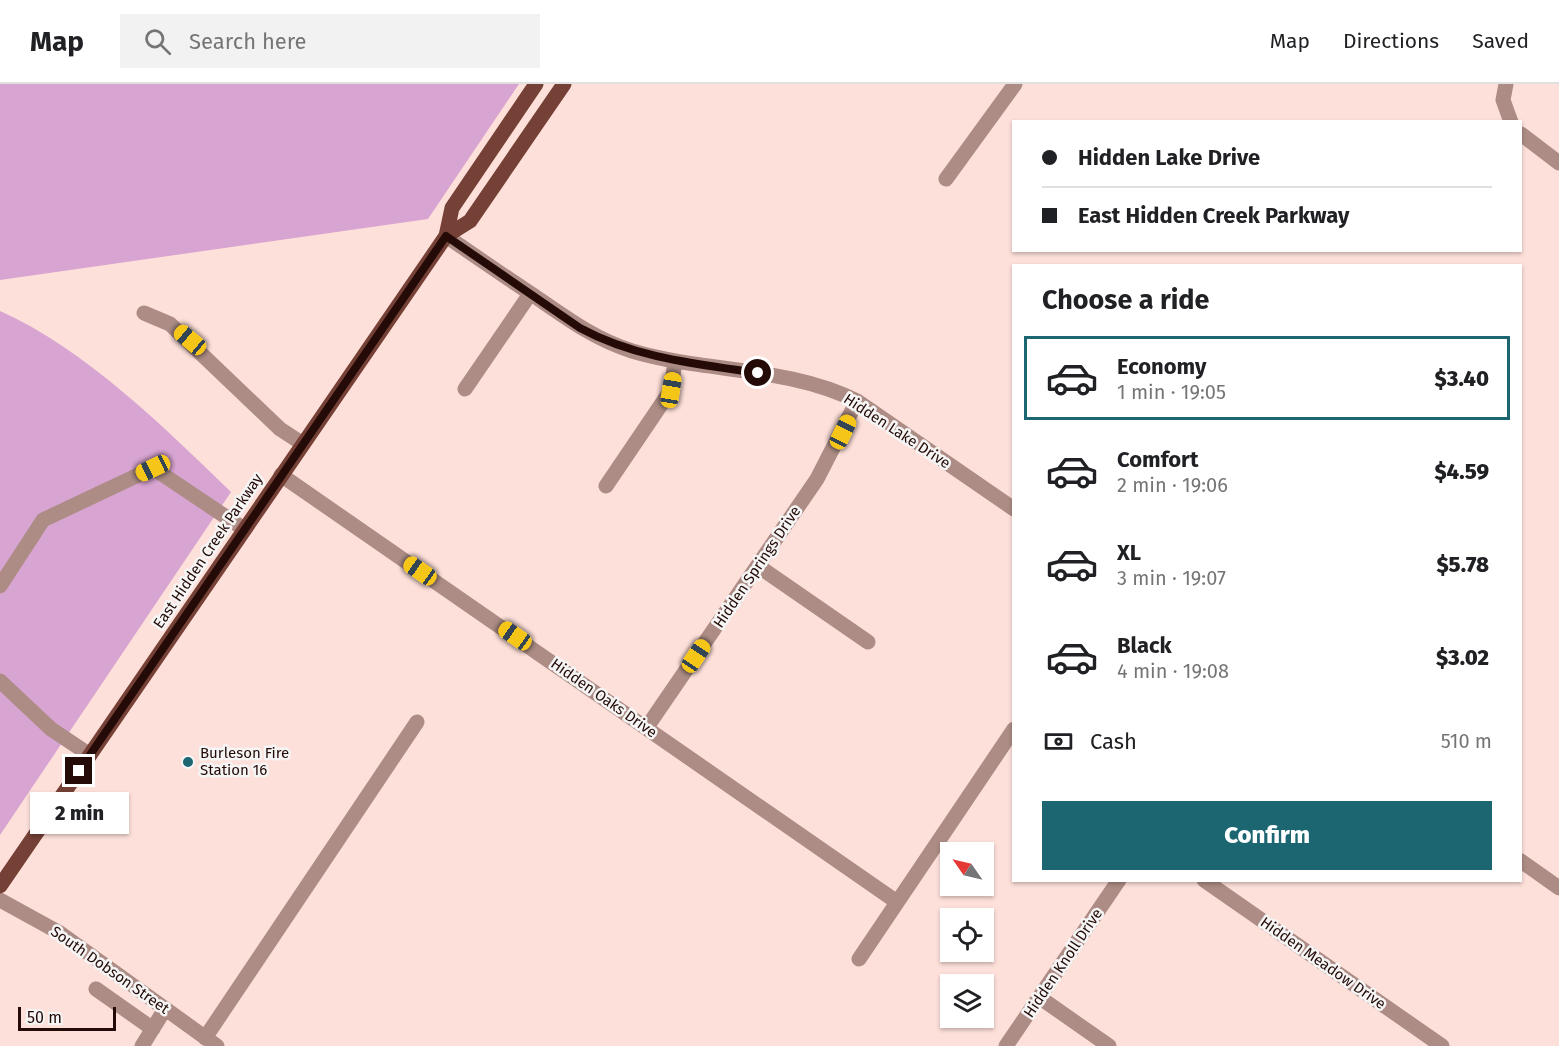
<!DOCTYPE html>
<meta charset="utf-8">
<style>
body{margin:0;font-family:"Fira Sans",sans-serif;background:#f2f2f2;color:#202124;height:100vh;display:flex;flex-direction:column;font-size:22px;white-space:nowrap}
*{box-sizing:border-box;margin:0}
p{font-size:20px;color:#757577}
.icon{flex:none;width:33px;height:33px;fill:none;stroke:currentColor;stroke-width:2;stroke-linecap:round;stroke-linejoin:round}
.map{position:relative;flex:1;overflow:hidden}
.drawer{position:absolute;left:1012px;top:180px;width:510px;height:618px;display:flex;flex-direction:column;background:#fff;border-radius:0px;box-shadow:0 2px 4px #0004}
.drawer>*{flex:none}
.top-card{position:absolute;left:1012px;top:36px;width:510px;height:132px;border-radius:0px;box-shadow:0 2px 4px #0004;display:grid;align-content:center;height:132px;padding:0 30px;background:#fff}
.needle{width:39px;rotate:304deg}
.tools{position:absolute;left:940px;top:758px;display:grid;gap:12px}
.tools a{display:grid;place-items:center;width:54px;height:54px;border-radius:0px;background:#fff;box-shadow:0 2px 4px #0004;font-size:30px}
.scale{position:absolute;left:18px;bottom:15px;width:98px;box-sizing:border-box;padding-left:6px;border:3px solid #240b07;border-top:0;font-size:16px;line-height:21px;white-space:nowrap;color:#240b07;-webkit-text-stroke:4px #f5f5f5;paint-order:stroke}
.end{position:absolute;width:27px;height:27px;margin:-14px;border:8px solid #240b07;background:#fff;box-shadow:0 0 0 3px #fff}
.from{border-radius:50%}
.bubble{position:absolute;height:42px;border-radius:0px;background:#fff;box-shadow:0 2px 4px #0004;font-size:20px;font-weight:800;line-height:42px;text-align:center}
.car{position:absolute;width:18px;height:36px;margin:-18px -9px;border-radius:8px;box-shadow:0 0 4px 2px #0007;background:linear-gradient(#f5c518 24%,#345 0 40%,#f5c518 0 76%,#345 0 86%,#f5c518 0)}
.top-card b{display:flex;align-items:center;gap:21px;height:57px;font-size:22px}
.top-card b+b{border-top:2px solid #e0e0e0}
.top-card i{width:15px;height:15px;background:#202124}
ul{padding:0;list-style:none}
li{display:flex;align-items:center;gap:18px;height:84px;margin:0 12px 9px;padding:0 18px;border:3px solid transparent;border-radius:0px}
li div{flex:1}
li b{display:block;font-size:22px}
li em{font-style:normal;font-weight:800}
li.on{border-color:#1c6672}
li>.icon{width:54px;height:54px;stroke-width:1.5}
h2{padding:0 30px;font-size:27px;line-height:72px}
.pay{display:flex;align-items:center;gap:15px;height:66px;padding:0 30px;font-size:22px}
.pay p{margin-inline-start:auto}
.primary-button{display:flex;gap:12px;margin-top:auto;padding:12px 30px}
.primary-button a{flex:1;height:69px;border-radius:0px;background:#1c6672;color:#fff;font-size:24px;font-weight:800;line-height:69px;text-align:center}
header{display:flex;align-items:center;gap:36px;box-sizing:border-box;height:84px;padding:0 30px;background:#fff;border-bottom:2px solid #e0e0e0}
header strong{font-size:28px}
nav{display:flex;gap:33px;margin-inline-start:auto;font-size:21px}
.search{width:420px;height:54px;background:#f2f2f2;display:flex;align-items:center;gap:15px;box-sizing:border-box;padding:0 21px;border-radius:0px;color:#757577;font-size:22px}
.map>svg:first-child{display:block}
.green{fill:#d8a4d1}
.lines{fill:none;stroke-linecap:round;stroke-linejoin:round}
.minor{stroke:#ac8c85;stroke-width:15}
.major{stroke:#754036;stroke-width:15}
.route{stroke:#240b07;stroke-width:8}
.poi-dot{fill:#1c6672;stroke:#f5f5f5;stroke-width:2}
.labels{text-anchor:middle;stroke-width:5;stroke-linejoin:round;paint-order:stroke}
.street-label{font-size:15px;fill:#240b07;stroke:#f5f5f5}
.poi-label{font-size:15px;fill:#240b07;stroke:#f5f5f5;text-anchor:start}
</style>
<header>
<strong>Map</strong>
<div class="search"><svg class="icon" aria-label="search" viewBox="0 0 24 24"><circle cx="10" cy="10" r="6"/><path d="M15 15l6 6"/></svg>Search here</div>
<nav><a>Map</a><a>Directions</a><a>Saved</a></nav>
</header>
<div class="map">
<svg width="1559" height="962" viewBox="0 0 1559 962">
<rect width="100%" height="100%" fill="#fee0da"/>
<path class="green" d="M0 0H519L428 135 0 196Z
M0 227C84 264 165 344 231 408L0 751Z"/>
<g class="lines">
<path class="minor" d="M1506 0 1503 16 1511 38
M1521 50 1559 79
M946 95 1015 0
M446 152C475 172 504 192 533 211 565 233 594 255 632 267 706 289 787 282 857 317L1014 425
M144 229 170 240 280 345 303 360
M465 305 530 210
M281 391 897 818
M606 402 671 306 675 277
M758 482 868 558
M0 502 43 436 153 384 244 445
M0 597 51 645 90 671
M647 643 817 395 857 317
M1521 777 1559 804
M1204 796 1442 962
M0 816 60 849 217 962
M859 875 1014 645
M96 905 153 945
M1039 913 1109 962
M205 954 417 638
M142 962 165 925
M1006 962 1119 796"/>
<path class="major" d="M446 152 452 124 536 0
M0 802 446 152 470 137 564 0"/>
</g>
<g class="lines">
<path class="route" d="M79 687 446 152 580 244C635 274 697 280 758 289"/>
</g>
<circle class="poi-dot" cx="188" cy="678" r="6"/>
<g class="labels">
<g class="street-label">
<text transform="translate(897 347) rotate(33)" y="5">Hidden Lake Drive</text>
<text transform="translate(208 467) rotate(-56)" y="5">East Hidden Creek Parkway</text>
<text transform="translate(757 483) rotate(-56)" y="5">Hidden Springs Drive</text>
<text transform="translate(604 614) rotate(35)" y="5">Hidden Oaks Drive</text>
<text transform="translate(1063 879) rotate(-56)" y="5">Hidden Knoll Drive</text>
<text transform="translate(1323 879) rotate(35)" y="5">Hidden Meadow Drive</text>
<text transform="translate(110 886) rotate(35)" y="5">South Dobson Street</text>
</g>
<g class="poi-label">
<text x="200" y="674">Burleson Fire<tspan x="200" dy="17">Station 16</tspan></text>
</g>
</g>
</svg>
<div class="tools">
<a><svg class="needle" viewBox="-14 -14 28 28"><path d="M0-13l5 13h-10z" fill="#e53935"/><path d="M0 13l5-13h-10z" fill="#757577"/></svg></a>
<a><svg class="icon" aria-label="locate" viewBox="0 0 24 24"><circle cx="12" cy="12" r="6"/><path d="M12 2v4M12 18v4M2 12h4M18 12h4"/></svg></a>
<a><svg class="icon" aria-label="layers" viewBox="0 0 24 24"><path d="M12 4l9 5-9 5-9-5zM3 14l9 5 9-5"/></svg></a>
</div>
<div class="scale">50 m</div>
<i class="end from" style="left:758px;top:289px"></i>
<i class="end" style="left:79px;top:687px"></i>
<div class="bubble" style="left:30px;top:708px;width:99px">2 min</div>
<i class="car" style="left:190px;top:256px;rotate:310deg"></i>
<i class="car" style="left:671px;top:306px;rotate:9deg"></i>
<i class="car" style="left:843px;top:348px;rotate:26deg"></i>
<i class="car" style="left:153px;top:384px;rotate:245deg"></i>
<i class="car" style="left:420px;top:487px;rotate:305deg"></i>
<i class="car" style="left:515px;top:552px;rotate:305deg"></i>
<i class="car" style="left:696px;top:572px;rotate:34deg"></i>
<div class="top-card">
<b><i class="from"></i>Hidden Lake Drive</b>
<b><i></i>East Hidden Creek Parkway</b>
</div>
<section class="drawer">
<h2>Choose a ride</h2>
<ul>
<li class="on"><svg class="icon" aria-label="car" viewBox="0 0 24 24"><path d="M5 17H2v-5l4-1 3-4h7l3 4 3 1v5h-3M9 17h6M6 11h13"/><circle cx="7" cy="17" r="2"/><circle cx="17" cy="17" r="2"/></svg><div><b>Economy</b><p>1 min · 19:05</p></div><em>$3.40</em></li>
<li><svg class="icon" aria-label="car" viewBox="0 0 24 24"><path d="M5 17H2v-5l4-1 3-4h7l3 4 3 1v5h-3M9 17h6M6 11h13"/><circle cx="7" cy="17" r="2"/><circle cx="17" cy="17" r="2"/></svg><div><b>Comfort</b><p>2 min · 19:06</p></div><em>$4.59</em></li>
<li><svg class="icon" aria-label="car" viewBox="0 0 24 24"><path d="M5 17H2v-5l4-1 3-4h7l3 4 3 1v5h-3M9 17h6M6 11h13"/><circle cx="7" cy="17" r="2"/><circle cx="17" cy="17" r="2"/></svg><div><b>XL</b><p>3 min · 19:07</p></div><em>$5.78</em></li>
<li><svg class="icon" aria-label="car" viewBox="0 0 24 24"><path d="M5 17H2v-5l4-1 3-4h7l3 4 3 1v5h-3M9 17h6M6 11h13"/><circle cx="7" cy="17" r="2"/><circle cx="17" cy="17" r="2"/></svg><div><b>Black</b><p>4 min · 19:08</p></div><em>$3.02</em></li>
</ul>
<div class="pay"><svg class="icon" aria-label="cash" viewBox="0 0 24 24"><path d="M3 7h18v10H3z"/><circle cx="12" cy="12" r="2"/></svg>Cash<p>510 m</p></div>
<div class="primary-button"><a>Confirm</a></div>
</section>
</div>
